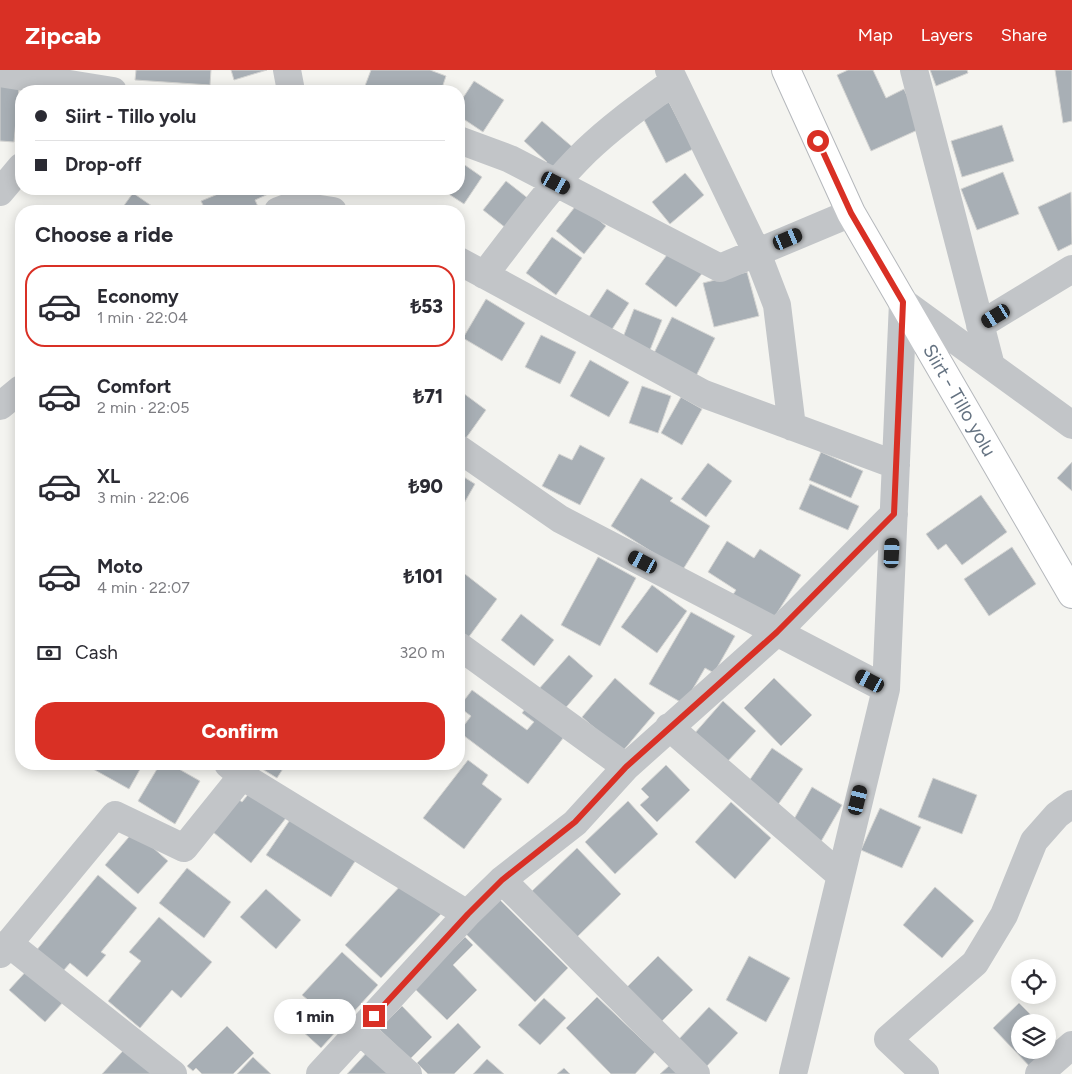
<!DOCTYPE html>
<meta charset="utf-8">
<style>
body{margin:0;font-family:Figtree,sans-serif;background:#f7f7f7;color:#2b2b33;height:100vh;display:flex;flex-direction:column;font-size:19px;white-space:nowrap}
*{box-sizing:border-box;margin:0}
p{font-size:16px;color:#7c7c81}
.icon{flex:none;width:28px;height:28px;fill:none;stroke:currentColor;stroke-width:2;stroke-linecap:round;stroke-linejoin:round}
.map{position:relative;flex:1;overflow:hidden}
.details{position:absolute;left:15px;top:135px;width:450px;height:565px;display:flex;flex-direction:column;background:#fff;border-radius:20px;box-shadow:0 2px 12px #0003}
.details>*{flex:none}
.guide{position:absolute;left:15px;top:15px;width:450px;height:110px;border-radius:20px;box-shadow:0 2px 12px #0003;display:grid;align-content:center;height:110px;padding:0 20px;background:#fff}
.controls{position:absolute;left:1011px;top:889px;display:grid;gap:10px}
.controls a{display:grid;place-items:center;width:45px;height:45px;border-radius:50%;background:#fff;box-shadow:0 2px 12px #0003;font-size:25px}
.end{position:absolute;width:22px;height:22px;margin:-11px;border:6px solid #d93025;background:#fff;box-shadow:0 0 0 2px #fff}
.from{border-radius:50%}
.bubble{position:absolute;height:35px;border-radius:18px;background:#fff;box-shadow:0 2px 12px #0003;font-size:16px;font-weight:800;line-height:35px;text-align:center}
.car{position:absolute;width:15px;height:30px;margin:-15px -8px;border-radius:6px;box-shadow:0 0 4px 1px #0007;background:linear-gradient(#222 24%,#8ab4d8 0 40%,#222 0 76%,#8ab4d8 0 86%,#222 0)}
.guide b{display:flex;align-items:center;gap:18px;height:48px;font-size:19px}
.guide b+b{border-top:1px solid #e1e1e2}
.guide i{width:12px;height:12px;background:#2b2b33}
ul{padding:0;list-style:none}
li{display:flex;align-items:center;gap:15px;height:82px;margin:0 10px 8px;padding:0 10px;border:2px solid transparent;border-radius:20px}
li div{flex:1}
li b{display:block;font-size:19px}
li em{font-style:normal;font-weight:800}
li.selected{border-color:#d93025}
li>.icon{width:45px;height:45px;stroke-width:1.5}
h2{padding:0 20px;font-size:22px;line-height:60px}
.pay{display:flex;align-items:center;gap:12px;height:55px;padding:0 20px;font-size:19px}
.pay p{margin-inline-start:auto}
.action{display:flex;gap:10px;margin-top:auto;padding:10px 20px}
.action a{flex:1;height:58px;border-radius:20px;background:#d93025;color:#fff;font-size:20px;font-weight:800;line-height:58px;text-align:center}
header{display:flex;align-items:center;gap:30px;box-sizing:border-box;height:70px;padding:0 25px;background:#d93025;color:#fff}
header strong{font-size:24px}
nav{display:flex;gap:28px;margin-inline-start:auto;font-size:18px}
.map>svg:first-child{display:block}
.building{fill:#a8afb5;stroke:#d5d5d3}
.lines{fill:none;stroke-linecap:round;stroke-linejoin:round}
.major-casing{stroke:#b5b8bc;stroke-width:30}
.minor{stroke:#c2c5c8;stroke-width:28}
.major{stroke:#fff;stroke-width:28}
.route{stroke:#d93025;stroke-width:6}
.labels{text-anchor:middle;stroke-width:5;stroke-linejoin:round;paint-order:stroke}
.street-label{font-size:19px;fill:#647281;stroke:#fff}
</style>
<header>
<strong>Zipcab</strong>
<nav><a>Map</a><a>Layers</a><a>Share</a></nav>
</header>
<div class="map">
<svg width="1072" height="1004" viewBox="0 0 1072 1004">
<rect width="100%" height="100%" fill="#f4f4f0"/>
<path class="building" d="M136 0H211L210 15 135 10Z
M231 0H267L234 10Z
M371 0H430L446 6 441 21H363Z
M848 0H873L886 28 904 19 922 58 871 81 837 5Z
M930 0H967L968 3 936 16Z
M1055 0H1072V51L1063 53Z
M474 11 504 30 483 62 459 46V34Z
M0 16 19 18 14 72 0 71Z
M669 32 693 79 666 93 642 46Z
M542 51 576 80 553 106 542 97 547 92 524 71Z
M1002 55 1014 91 962 107 951 71Z
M459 91 482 107 464 134 441 119H459Z
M1003 102 1019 144 977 160 961 119Z
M685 103 704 125 670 154 652 132Z
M506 111 534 133 511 162 483 140Z
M230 119H277V120L255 130 260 141H206L201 131Z
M1071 122 1072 174 1058 181 1038 137Z
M133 123 159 141H120Z
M578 133 606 156 584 184 556 161Z
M552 167 582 188 556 225 526 203Z
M673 177 704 201 676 237 645 214Z
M747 202 759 246 714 257 703 213Z
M607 219 629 233 607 267 585 253Z
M486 229 525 253 502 291 463 268Z
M634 239 662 250 648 285 620 275Z
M672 247 715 268 695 308 652 287Z
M541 265 576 282 560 314 525 297Z
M590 290 629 312 609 347 570 326Z
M642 316 671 326 658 363 629 353Z
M459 320 486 340 466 368 459 363Z
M681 327 702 339 682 375 661 363Z
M580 375 605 388 580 435 542 416 559 384 572 390Z
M821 382 863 401 851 428 809 410Z
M1072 392V421L1057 408Z
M708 393 732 411 706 447 681 429Z
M459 404 475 414 459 442Z
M641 408 673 428 670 431 710 456 682 501 611 456Z
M810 414 859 436 848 460 799 439Z
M981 425 1007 462 962 495 946 474 938 480 926 464Z
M727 471 754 488 760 479 801 505 772 551 732 526 736 520 708 502Z
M1012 477 1036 514 989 546 964 509Z
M598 487 636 508 600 576 561 555Z
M461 501 497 529 465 572 459 567Z
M652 515 687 541 657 583 621 557Z
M691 542 735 566 714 603 705 598 684 634 649 614Z
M521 544 554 570 534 596 501 570Z
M569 585 593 606 562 642 537 621Z
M615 608 655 643 622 682 582 647Z
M774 608 812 645 781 676 744 638Z
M472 620 527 660 534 652 522 643 529 634 567 663 528 714 459 662 471 646 459 637Z
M723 631 756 661 726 693 694 664Z
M772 678 803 699 777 736 746 715Z
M468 690 488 705 482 714 502 729 464 779 423 748Z
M97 694H143L129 719 93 699Z
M160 694H170L200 711 175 754 138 731Z
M254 694H286L277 708Z
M666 695 690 720 657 752 640 735 649 727 641 719Z
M933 708 977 725 962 764 918 747Z
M812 717 842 735 819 775 789 758Z
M251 721 286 748 251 793 208 758 234 726 242 732Z
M628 731 658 764 615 804 585 772Z
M731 732 771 768 735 809 695 772Z
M880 738 921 757 902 798 861 780Z
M294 744 358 787 331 827 266 785Z
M134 761 168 791 138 824 105 795Z
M577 778 621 824 576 868 532 821Z
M187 798 231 832 204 868 159 833Z
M98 805 137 838 101 882 106 885 87 907 70 893 57 908 31 887Z
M405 811 441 844 381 908 345 875Z
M935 817 974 851 942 888 903 855Z
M266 819 301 850 276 879 240 847Z
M498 828 568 898 535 932 464 862Z
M159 847 212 892 181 928 172 920 140 958 108 931 141 891 129 882Z
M465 867 473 875 453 895 477 920 447 950 414 918Z
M342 882 378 915 321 978 290 950 308 930 302 925Z
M658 886 693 920 657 956 623 921Z
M749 886 790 908 766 952 726 930Z
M30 897 65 930 45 952 9 920Z
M597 927 655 982 635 1004H611L566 958Z
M544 928 566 948 540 975 518 955Z
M1019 933 1038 952H1020V980H1048V962L1060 975 1034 1001 993 958Z
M402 936 432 967 410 989 379 959Z
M709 937 738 963 706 997 677 971Z
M458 953 481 977 454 1004H428L417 993Z
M227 956 254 983 233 1004H202L196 998 193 1001 187 996Z
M130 973 156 997 150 1004H102Z
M370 979 397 1004H347Z
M253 987 271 1004H237Z
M487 989 504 1004H473Z
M671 994 681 1004H660Z
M564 998 570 1004H557Z"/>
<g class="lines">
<g class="major-casing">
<path id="major" d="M786 0 851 143 1072 524"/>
</g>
<path class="minor" d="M287 0 291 21
M669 0 757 183 777 235 792 357
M914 0 991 296
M0 3 113 21
M459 70 510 89 720 198 851 143
M0 122 21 97
M278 141 294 135 333 141
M459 191 704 324 896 395
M484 205C517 163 548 118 586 81 613 55 643 34 673 12
M903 232 1072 355
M980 255 1072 199
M0 336 21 319
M459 379 560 449 886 619
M459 576 626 697
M669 657 840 805
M228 694 242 706 467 844
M502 810 696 1004
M8 873 173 1004
M0 884 115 745 184 778 242 706
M360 961 408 1004
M320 1004 467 844 502 810 575 753 626 697 777 562 894 444
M793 1004 886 619 903 232
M925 1004 888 969 975 893 1004 845 1034 771 1057 745 1072 734
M1039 1004 1072 975"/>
<use href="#major" class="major"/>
</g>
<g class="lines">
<path class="route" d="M374 946 468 844 502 810 575 752 626 697 777 562 894 444 903 232 851 143 818 71"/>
</g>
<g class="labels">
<g class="street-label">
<text transform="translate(960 330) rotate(60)" y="7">Siirt - Tillo yolu</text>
</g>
</g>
</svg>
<div class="controls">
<a><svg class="icon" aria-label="locate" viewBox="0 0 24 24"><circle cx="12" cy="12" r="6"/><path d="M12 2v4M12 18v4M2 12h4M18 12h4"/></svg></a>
<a><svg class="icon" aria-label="layers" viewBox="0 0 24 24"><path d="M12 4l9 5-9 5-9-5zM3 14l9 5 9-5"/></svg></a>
</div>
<i class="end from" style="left:818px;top:71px"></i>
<i class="end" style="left:374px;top:946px"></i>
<div class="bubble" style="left:274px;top:929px;width:82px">1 min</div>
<i class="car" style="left:556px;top:113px;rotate:118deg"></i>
<i class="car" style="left:788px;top:169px;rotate:67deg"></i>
<i class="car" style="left:996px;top:246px;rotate:239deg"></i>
<i class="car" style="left:892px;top:483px;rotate:3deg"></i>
<i class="car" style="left:643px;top:492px;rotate:297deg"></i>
<i class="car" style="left:870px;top:611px;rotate:298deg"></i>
<i class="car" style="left:858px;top:730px;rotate:14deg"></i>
<div class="guide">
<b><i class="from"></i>Siirt - Tillo yolu</b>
<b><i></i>Drop-off</b>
</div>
<section class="details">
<h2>Choose a ride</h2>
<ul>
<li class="selected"><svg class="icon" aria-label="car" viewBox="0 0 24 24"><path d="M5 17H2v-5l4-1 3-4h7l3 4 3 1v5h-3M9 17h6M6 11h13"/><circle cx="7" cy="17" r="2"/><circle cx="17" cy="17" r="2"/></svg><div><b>Economy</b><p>1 min · 22:04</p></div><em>₺53</em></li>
<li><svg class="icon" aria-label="car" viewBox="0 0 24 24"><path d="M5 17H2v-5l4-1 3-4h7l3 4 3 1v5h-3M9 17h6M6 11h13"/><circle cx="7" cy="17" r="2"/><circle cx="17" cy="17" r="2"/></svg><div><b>Comfort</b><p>2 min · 22:05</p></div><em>₺71</em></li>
<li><svg class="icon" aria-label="car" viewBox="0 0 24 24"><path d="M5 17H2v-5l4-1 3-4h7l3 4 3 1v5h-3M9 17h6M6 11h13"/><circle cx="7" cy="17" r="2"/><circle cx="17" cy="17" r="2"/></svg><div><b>XL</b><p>3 min · 22:06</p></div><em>₺90</em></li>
<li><svg class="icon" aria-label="car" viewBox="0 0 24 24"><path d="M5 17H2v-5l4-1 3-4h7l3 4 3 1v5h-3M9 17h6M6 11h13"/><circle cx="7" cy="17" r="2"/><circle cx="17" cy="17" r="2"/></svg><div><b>Moto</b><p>4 min · 22:07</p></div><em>₺101</em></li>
</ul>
<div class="pay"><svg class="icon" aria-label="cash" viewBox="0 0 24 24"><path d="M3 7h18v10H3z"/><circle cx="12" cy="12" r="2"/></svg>Cash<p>320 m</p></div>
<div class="action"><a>Confirm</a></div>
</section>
</div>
